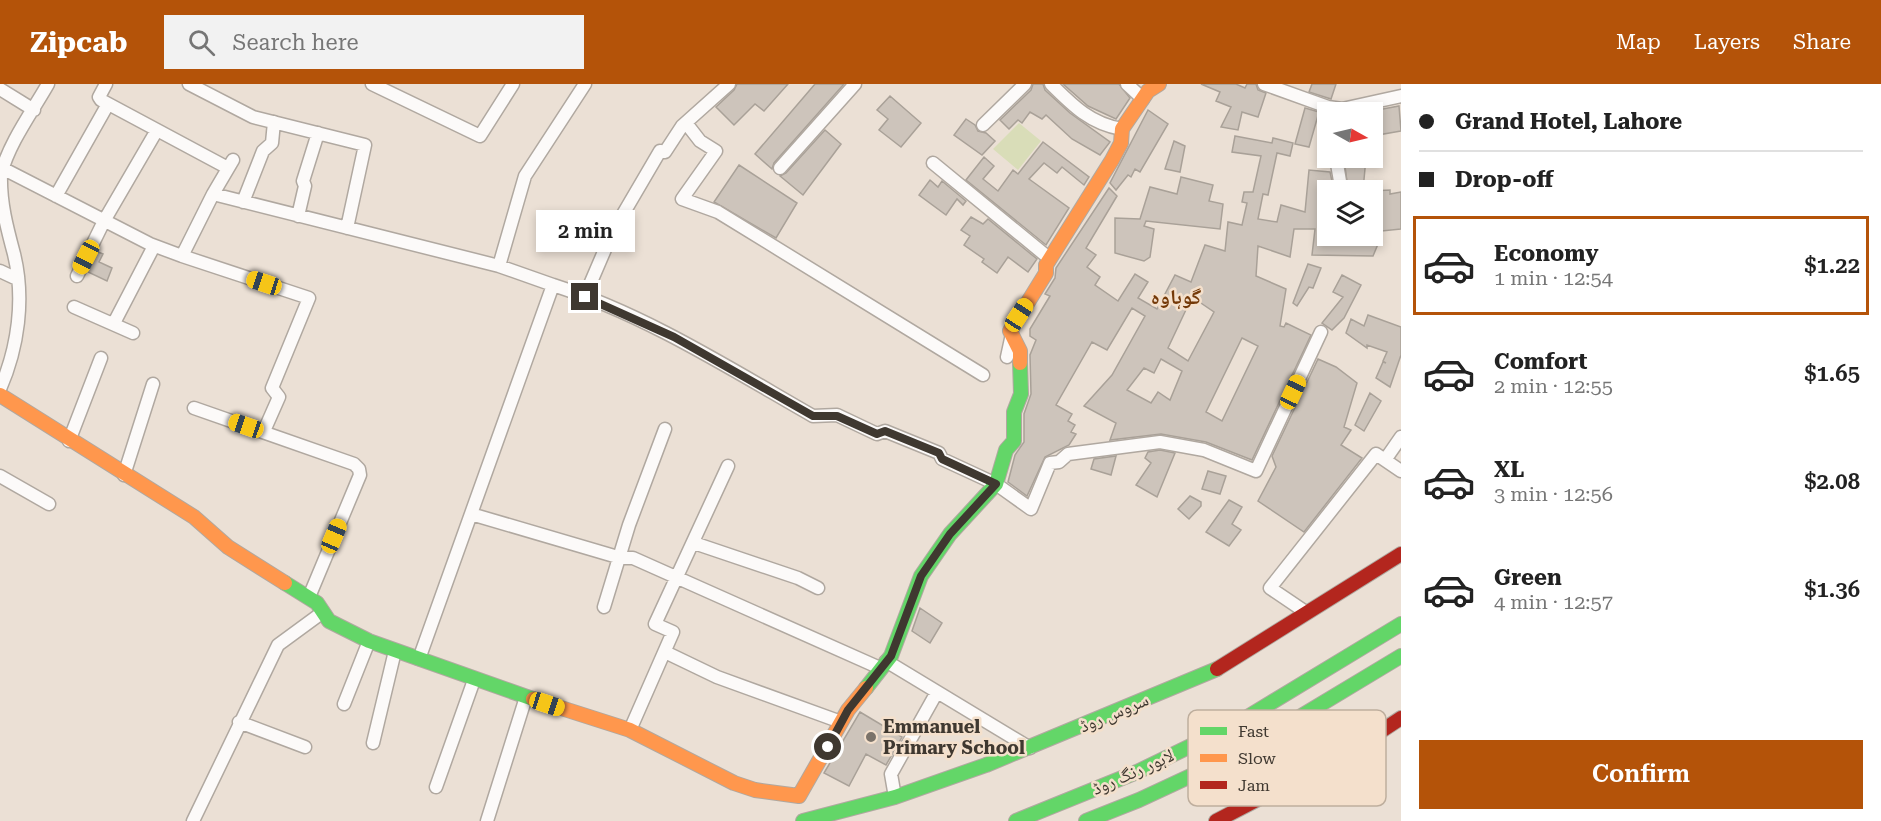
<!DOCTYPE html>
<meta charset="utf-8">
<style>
body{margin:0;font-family:"Roboto Serif","Noto Naskh Arabic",serif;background:#f2f2f2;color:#222;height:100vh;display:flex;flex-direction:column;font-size:22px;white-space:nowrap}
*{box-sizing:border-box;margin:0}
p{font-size:20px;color:#767676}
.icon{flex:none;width:33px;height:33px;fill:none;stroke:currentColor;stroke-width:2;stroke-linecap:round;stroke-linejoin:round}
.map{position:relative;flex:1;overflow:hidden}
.panel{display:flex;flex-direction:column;background:#fff;width:480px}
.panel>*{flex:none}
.top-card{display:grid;align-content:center;height:132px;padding:0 18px;background:#fff}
.needle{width:39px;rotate:98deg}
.buttons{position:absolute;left:1317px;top:18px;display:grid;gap:12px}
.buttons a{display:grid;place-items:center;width:66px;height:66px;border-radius:0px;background:#fff;box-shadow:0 3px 9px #0003;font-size:30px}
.end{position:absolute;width:27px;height:27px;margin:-14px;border:8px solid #3f3830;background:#fff;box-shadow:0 0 0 3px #fff}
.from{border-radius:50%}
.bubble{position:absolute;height:42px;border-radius:0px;background:#fff;box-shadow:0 3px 9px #0003;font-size:20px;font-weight:600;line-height:42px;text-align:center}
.car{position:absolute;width:18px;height:36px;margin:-18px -9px;border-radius:8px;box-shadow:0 0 4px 2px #0007;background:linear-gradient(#f5c518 24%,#345 0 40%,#f5c518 0 76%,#345 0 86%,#f5c518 0)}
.top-card b{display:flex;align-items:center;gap:21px;height:57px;font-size:22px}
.top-card b+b{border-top:2px solid #e0e0e0}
.top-card i{width:15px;height:15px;background:#222}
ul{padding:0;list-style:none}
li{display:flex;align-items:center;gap:18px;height:99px;margin:0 12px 9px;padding:0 6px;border:3px solid transparent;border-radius:0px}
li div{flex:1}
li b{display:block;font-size:22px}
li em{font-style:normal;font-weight:600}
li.current{border-color:#b45309}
li>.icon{width:54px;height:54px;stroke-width:1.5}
.button{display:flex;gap:12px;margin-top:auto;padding:12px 18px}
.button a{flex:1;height:69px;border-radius:0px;background:#b45309;color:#fff;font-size:24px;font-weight:600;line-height:69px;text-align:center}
header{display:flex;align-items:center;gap:36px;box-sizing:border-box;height:84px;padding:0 30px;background:#b45309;color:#fff}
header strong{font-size:28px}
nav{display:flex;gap:33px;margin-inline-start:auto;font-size:21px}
.search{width:420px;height:54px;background:#f2f2f2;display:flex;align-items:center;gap:15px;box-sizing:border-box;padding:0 21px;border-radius:0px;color:#767676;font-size:22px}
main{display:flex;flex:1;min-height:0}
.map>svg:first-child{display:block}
.green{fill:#d9ddb8}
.building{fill:#cdc4bb;stroke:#a9a198;stroke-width:1.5;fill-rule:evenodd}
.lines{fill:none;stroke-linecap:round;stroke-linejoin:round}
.street-casing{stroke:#b0a8a0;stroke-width:15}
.fast-casing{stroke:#b0a8a0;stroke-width:16}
.slow-casing{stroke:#b0a8a0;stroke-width:16}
.jam-casing{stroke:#b0a8a0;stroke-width:16}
.street{stroke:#fcfaf9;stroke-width:12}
.fast{stroke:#63d668;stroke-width:14}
.slow{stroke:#ff974d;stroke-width:14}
.jam{stroke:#b3261e;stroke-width:14}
.route{stroke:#3f3830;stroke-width:8}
.poi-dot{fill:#7b736a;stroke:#f4e0cc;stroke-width:2}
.labels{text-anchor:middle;stroke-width:5;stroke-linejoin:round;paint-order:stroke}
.street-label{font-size:18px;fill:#3f3830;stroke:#f4e0cc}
.poi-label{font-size:18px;font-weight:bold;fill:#3f3830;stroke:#f4e0cc;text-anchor:start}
.quarter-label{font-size:21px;font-weight:bold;fill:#743908;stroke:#f4e0cc}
.key{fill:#f4e0cc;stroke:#beae9d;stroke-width:1.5}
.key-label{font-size:16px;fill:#3f3830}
</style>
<header>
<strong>Zipcab</strong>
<div class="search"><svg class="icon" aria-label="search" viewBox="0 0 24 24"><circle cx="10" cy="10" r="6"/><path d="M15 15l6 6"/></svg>Search here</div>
<nav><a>Map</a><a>Layers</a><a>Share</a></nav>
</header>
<main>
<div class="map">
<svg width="1401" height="737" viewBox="0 0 1401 737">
<rect width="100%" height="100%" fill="#ebe0d5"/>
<path class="green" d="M1019 39 1041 57 1018 86 993 65Z"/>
<path class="building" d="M737 0H788L764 27 755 20 734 41 716 23 734 6Z
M815 0H844L774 79 772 85 755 70Z
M1033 0H1043L1045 6 1070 29 1110 58 1100 71 1072 55 1046 31 1042 35 1030 28 1022 39 1018 36 1009 45 1000 36 1031 6Z
M1063 0H1119L1130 14 1116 35 1088 22Z
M1201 0H1236L1245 4 1247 0H1256L1258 6 1266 9 1258 33 1242 28 1238 46 1221 43 1231 23 1216 17 1220 8Z
M1312 0H1336L1331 15 1309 8Z
M890 12 921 39 901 63 879 46 888 35 877 26Z
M1399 22 1401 47 1372 52V27Z
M1305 24 1319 28 1309 63 1295 60Z
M1148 26 1168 40 1140 88 1135 85 1131 93 1128 91 1116 106 1110 99Z
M966 35 975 41 978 47 986 49 995 57 982 71 954 51Z
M825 46 841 60 803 111 780 92 786 89Z
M1235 52 1272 59 1273 54 1293 59 1290 72 1277 69 1268 111 1263 110 1258 135 1277 138 1281 121 1305 128 1309 86 1330 88 1334 106H1328V152L1378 160 1373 172 1312 171 1315 145H1294L1290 173 1258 162 1256 192 1286 205 1280 242 1284 243 1286 239 1311 251 1252 376 1206 358 1161 350 1110 356 1116 339 1084 322 1112 291 1145 232 1132 224 1107 266 1092 258 1056 321 1072 330 1068 337 1075 341 1071 348 1076 350 1069 361 1045 373 1027 412 1008 398 1015 371 1024 358V330L1031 310 1030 271 1036 256 1030 252V245L1050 212 1045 210 1055 194 1056 184 1109 104 1117 112 1086 164 1096 171 1087 183 1100 193 1095 201 1118 217 1135 190 1148 198 1138 214 1157 225 1175 191 1191 198 1205 161 1225 167 1228 138 1242 141 1247 119 1242 118 1244 108H1253L1261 72 1232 68ZM1192 213 1214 228 1188 277 1168 264ZM1242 254 1258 262 1222 337 1206 328ZM1161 275 1182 287 1170 316 1158 308 1151 319 1127 306 1144 284 1154 289Z
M1174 57 1185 62 1180 88 1165 85Z
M1043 58 1089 93 1084 101 1062 83 1057 89 1044 79 1029 95 1069 124 1046 161 966 96 984 73 994 82 983 95 998 107 1013 86 1018 90Z
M1344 74H1366L1363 106H1348Z
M739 81 797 119 776 154 714 118Z
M1181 93 1213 101 1209 117 1223 120 1220 145 1146 137 1144 142 1154 145 1150 173 1144 177 1115 169V134L1140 135 1150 103 1177 110Z
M930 96 938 103 942 97 966 117 963 121 957 115 946 131 919 111Z
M1390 106V110L1401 108V145L1372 148V107Z
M971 133 983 140 988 135 1037 175 1028 188 1008 173 997 189 982 178 984 175 964 161 970 152 961 146Z
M98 168 103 170 99 178 112 184 107 197 88 188Z
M1308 180 1321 184 1313 204 1309 203 1297 222 1293 219Z
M1342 191 1361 201 1344 234 1332 246 1322 239 1343 213 1333 208Z
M1368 231 1401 243V271L1390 303 1376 294 1383 278 1386 279 1383 277 1387 268 1367 261V264L1346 249 1351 235 1364 242Z
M1318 275 1336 283 1357 299 1344 343 1351 346 1341 361 1362 374 1304 448 1258 417 1276 383 1272 372Z
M1370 309 1381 317 1364 347 1355 341Z
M1160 366 1175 369 1157 413 1136 401 1151 379 1145 374 1148 368Z
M1116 372 1111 391 1091 385 1094 375Z
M1208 387 1226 392 1220 410 1202 405Z
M1190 412 1201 418V422L1189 435 1178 425Z
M1229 416 1242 423 1232 440 1241 446 1229 462 1206 448Z
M920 524 942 539 930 559 912 547Z
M860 628 902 653 886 681 866 670 849 702 824 689Z"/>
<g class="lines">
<g class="street-casing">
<path id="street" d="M106 0 99 13 101 16 228 84
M189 0 253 33 365 61 347 144
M372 0 480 52 513 0
M1051 0C1073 22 1091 40 1122 45
M1127 0 1143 15
M1264 0 1328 23 1342 25 1401 12
M0 5 34 26
M686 39 700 57 716 67 682 115 718 128 983 291
M983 41 1025 0
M1336 74 1341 103
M933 79 1050 175
M0 83 150 160 182 172 213 110 499 182
M780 84 855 0
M213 110 233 76
M56 112 108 20
M243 118 263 67 272 59 274 38
M298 132 305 102 303 97 318 49
M182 172 309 214 272 304 279 313 264 347
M0 187 17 195
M77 192 104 137 157 46
M553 201 499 182 525 92 585 0
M585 212 612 149 660 67 665 68 682 42 729 0
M74 223 133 249
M114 239 154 162
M1007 273 1012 250
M0 305C18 264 25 215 14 170 7 144 0 118 1 90 9 59 32 28 48 0
M194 324 354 380 359 385 360 391 309 513
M69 357 101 274
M1385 376 1401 353
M124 391 153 300
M0 392 49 420
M471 430 621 474H633L880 584
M694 459 798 494 818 504
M604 523 629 441 665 345
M1307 529 1270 504 1376 370 1401 387
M665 568 717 593 841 638
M419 575 553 201C646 231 729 284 813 332L837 331 877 350 885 347 939 369 942 375 996 400 1031 425 1050 379 1059 378 1068 370 1160 358 1204 366 1256 387 1321 248
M886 577 1030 664
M344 620 369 557
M239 638 305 663
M630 646 673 548 655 540 728 382
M373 659 395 567
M436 703 474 596
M895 713 891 690 937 608
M193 737 278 561 323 528
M487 737 526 613"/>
</g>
<g class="fast-casing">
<path id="fast" d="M285 499 317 519 329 537 369 557 533 615
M866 604 891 572 921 492 950 450 996 400 1006 366 1014 357V328L1021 310 1020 279
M803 737 895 713 986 681 1217 585
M1016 737 1137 688 1236 640 1401 540
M1086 737 1139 716 1240 669 1401 572"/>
</g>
<g class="slow-casing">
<path id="slow" d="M1020 279V267L1010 247 1046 189V181L1112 76 1121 59 1122 45 1148 7 1159 0
M0 311 194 433 228 463 285 499
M533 615 630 646 734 699 755 706 799 712 848 626 866 604"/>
</g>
<g class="jam-casing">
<path id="jam" d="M1217 585 1401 470
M1216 737 1351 667 1401 634"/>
</g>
<use href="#street" class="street"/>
<use href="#fast" class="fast"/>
<use href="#slow" class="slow"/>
<use href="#jam" class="jam"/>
</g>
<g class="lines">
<path class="route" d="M585 213 674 253 813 332H837L877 350 885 347 939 369 942 375 996 400 950 450 921 492 891 572 848 626 828 663"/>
</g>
<circle class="poi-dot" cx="871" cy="653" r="6"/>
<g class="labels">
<g class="street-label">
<text transform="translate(1114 629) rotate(-23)" y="6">سروس روڈ</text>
<text transform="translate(1133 688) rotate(-24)" y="6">لاہور رنگ روڈ</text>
</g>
<g class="poi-label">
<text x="883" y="649">Emmanuel<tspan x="883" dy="21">Primary School</tspan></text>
</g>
<g class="quarter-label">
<text x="1176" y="220">گوہاوہ</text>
</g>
</g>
<rect x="1188" y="626" width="198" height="96" rx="9" class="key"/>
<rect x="1200" y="643" width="27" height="8" fill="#63d668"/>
<rect x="1200" y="670" width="27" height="8" fill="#ff974d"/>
<rect x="1200" y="697" width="27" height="8" fill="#b3261e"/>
<g class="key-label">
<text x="1238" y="653">Fast</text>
<text x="1238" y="680">Slow</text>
<text x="1238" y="707">Jam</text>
</g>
</svg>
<div class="buttons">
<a><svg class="needle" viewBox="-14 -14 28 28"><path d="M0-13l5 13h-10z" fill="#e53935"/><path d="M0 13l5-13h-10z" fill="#767676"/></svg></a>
<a><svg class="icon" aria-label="layers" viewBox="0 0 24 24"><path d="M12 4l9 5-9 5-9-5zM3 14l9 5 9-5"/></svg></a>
</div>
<i class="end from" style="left:828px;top:663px"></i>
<i class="end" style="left:585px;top:213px"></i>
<div class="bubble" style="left:536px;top:126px;width:99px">2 min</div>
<i class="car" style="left:86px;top:173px;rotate:207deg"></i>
<i class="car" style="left:264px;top:199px;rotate:288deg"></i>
<i class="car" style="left:1019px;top:231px;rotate:33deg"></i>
<i class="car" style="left:1293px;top:308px;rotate:25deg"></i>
<i class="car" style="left:246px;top:342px;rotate:289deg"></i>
<i class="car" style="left:334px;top:452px;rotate:23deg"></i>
<i class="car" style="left:547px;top:620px;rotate:108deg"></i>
</div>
<section class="panel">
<div class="top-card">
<b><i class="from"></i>Grand Hotel, Lahore</b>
<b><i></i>Drop-off</b>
</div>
<ul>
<li class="current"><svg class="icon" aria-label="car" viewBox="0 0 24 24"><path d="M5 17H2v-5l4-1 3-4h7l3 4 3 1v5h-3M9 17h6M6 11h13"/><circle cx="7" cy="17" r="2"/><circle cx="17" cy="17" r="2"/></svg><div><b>Economy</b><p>1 min · 12:54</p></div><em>$1.22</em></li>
<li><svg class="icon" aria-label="car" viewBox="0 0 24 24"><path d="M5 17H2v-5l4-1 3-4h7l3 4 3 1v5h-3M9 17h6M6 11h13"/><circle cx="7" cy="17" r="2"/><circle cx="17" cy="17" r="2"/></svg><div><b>Comfort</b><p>2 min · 12:55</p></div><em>$1.65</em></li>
<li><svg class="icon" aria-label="car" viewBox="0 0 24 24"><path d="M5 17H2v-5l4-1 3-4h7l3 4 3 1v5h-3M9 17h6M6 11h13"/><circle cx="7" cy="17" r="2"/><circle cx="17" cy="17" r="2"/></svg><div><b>XL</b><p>3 min · 12:56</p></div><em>$2.08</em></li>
<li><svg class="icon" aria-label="car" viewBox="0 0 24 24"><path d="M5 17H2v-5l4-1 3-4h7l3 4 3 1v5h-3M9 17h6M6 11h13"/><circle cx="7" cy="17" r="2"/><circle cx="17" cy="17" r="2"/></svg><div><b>Green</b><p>4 min · 12:57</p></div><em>$1.36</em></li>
</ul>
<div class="button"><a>Confirm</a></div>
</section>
</main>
